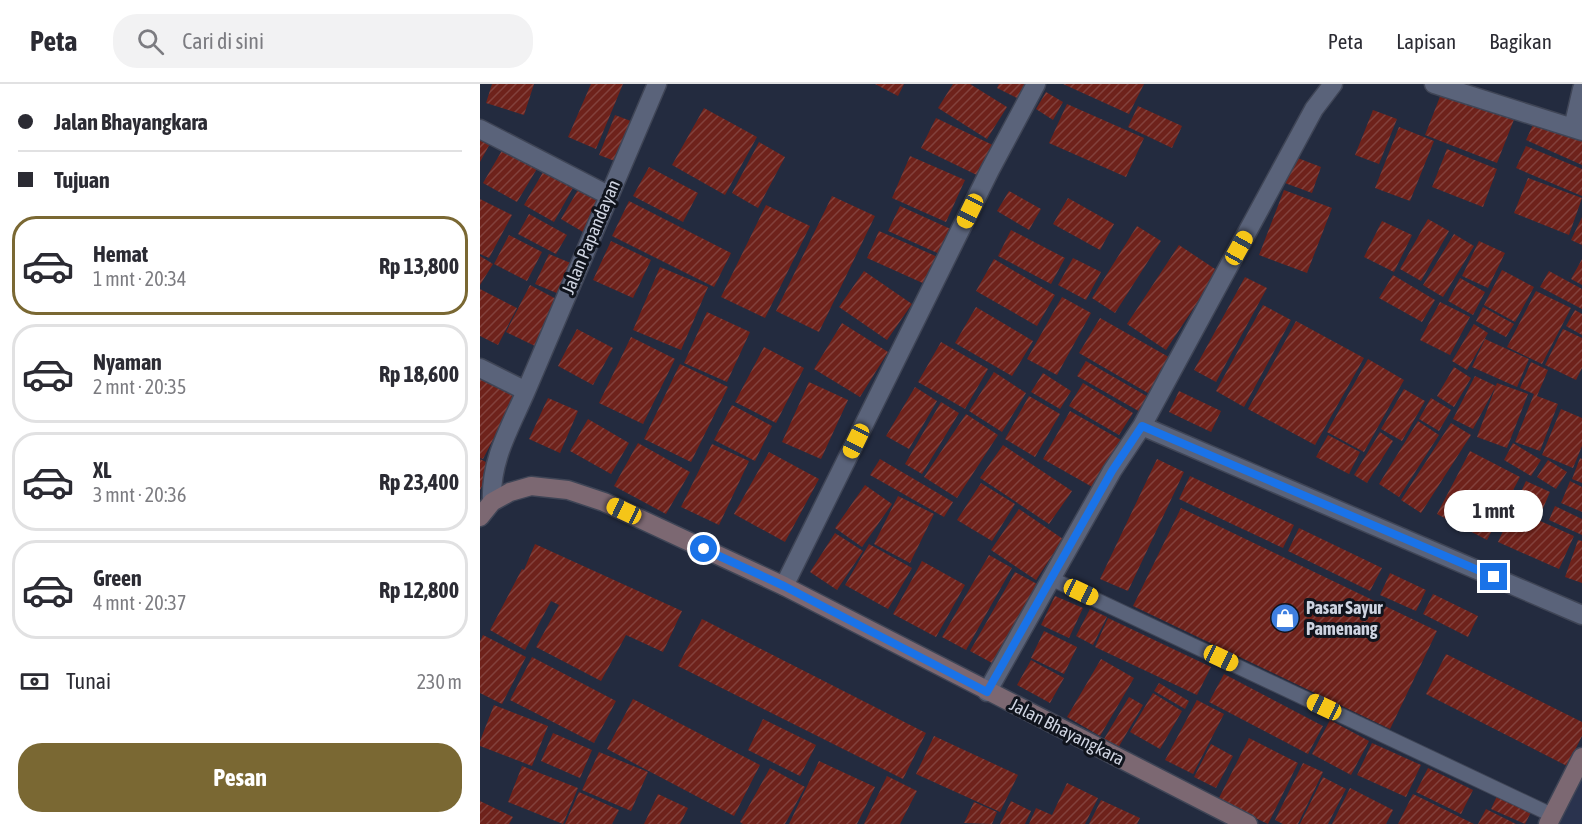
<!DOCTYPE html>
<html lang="id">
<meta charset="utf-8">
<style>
body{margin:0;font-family:"Asap Condensed",sans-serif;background:#f2f2f3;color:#2b2b33;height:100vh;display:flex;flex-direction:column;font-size:22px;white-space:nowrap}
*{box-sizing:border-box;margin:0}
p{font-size:20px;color:#7c7c81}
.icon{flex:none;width:33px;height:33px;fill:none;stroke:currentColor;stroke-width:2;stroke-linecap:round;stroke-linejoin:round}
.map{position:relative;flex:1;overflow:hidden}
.sheet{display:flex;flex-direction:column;background:#fff;width:480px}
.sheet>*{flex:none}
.top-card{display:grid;align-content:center;height:132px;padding:0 18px;background:#fff}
.end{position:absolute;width:27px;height:27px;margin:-14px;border:8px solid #1a73e8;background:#fff;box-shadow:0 0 0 3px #fff}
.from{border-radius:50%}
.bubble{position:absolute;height:42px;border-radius:21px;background:#fff;box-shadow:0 2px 4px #0004;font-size:20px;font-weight:700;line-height:42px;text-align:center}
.car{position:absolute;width:18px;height:36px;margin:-18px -9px;border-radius:8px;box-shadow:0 0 4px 2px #0007;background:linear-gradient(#f5c518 24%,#345 0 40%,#f5c518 0 76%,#345 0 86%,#f5c518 0)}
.top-card b{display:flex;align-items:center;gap:21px;height:57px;font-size:22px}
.top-card b+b{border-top:2px solid #e1e1e2}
.top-card i{width:15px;height:15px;background:#2b2b33}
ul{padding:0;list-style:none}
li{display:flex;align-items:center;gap:18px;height:99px;margin:0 12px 9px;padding:0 6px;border:3px solid #e1e1e2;border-radius:24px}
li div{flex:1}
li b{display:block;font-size:22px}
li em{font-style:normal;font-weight:700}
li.on{border-color:#7a6833}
li>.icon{width:54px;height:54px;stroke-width:1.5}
.pay{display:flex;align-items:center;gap:15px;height:66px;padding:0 18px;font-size:22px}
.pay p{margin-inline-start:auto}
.action{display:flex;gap:12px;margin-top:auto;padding:12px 18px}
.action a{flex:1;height:69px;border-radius:24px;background:#7a6833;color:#fff;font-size:24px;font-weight:700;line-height:69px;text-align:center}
header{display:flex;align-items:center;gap:36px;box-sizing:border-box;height:84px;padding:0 30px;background:#fff;border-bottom:2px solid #e1e1e2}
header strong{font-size:28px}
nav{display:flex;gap:33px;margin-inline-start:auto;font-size:21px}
.search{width:420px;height:54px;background:#f2f2f3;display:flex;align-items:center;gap:15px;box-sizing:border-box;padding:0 21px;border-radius:24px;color:#7c7c81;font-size:22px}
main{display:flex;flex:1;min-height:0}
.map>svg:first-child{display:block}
.built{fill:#2a334e}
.building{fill:url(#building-hatch)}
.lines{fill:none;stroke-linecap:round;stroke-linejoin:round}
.lane-casing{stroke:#3f4556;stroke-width:16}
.street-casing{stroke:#3f4556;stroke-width:21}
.secondary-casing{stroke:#3f4556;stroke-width:21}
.lane{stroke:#5a637a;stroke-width:14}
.street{stroke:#5a637a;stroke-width:18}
.secondary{stroke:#7c6872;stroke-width:18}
.route{stroke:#1a73e8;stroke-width:8}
.labels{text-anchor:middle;stroke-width:6;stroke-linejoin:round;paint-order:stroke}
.street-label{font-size:18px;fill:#cfd4e1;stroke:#10141d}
.poi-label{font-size:18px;font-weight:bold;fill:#cfd4e1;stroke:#10141d;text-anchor:start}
</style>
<header>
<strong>Peta</strong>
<div class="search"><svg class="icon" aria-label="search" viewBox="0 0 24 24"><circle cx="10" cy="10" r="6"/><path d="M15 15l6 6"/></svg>Cari di sini</div>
<nav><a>Peta</a><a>Lapisan</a><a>Bagikan</a></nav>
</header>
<main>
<section class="sheet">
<div class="top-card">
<b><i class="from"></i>Jalan Bhayangkara</b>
<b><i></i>Tujuan</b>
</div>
<ul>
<li class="on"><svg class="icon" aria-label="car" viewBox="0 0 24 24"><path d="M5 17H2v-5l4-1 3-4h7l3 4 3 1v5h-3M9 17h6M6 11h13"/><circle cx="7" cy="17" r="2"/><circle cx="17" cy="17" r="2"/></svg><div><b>Hemat</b><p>1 mnt · 20:34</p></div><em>Rp 13,800</em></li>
<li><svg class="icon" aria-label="car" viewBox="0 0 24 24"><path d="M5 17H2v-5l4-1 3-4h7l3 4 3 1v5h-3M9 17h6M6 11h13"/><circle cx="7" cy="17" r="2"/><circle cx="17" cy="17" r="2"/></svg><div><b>Nyaman</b><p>2 mnt · 20:35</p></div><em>Rp 18,600</em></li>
<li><svg class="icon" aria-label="car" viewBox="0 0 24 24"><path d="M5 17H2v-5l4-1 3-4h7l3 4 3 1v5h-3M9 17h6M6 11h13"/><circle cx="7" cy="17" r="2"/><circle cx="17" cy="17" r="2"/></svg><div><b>XL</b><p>3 mnt · 20:36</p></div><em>Rp 23,400</em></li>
<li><svg class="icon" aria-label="car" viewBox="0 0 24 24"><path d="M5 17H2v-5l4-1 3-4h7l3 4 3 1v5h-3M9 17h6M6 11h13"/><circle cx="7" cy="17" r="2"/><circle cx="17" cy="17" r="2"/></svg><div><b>Green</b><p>4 mnt · 20:37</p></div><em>Rp 12,800</em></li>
</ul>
<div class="pay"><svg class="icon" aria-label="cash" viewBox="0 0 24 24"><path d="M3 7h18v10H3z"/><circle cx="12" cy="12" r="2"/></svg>Tunai<p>230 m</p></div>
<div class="action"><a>Pesan</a></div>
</section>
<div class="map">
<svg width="1102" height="740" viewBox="0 0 1102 740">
<defs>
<pattern id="building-hatch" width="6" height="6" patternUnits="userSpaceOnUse" patternTransform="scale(1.5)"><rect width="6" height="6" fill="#6e221b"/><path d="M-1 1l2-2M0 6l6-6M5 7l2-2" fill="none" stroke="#82413c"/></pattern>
</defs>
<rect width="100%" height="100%" fill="#232b3f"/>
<path class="built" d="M1102 673V740H1068Z"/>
<path class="building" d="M12 0H54L44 31 6 19Z
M111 0H143L116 65 88 53Z
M395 0H424L418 12Z
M473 0H490L527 23 507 55 458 24Z
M519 0H546L539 15 517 4Z
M583 0H664L649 30Z
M963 5 1035 33 1017 79 945 51Z
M566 8 583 18 573 36 556 25Z
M587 20 664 54 646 93 569 59Z
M658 22 702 42 692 64 648 43Z
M224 24 277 53 245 111 192 81Z
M893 26 917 35 899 80 875 71Z
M135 31 156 39 140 79 119 71Z
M456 34 519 64 505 95 441 64Z
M1056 34 1102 55V81L1046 56Z
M919 43 954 57 930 117 895 104Z
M0 49 12 56 0 78Z
M279 58 305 73 278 124 252 109Z
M1046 62 1102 85V112L1036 84Z
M24 63 58 83 37 118 3 99Z
M967 65 1017 85 1003 123 952 103Z
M430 72 485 96 466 138 412 114Z
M815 73 841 83 832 109 805 99Z
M66 83 95 100 74 138 44 121Z
M169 83 218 109 203 138 153 112Z
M1048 94 1102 114 1089 151 1034 129Z
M99 104 121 116 103 148 81 135Z
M804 106 852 124 827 189 779 171Z
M529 107 561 125 549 146 517 127Z
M352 112 395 132 339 248 296 227Z
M588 114 634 140 620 166 573 140Z
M0 115 32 131 9 174 0 170Z
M149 117 251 169 234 203 132 152Z
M286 121 330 142 285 234 241 213Z
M420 122 475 147 464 172 408 147Z
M49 130 87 151 76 170 38 150Z
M1102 133V161L1091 156Z
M948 135 969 147 941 197 920 185Z
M902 137 932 151 914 188 884 173Z
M657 142 681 157 635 229 612 214Z
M531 146 585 174 571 200 518 172Z
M399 147 460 174 447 201 387 174Z
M974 150 994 162 963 213 943 201Z
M29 151 62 168 47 197 14 180Z
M131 157 171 176 153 214 113 196Z
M999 157 1025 169 1008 204 982 192Z
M699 161 738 187 686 266 647 240Z
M69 170 93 180 79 210 55 200Z
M0 172 13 180 0 201Z
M593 174 621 188 606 216 578 201Z
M514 175 575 211 557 242 496 207Z
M1102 175V201L1091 195Z
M180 183 228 203 201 266 153 246Z
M1022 186 1054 203 1035 238 1004 221Z
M384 187 432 220 407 256 359 223Z
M1069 187 1102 205V225L1060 203Z
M913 191 955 216 942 238 899 214Z
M765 193 787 204 736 298 714 286Z
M980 194 1005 208 993 231 968 217Z
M50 201 78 216 55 262 26 248Z
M0 205 37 224 18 261 0 252Z
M1056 207 1091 224 1062 280 1027 263Z
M582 213 611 229 577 291 547 275Z
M960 218 990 233 970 271 940 256Z
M783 221 811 236 764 323 736 307Z
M496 223 553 257 532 292 475 259Z
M1003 223 1034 240 1026 253 996 237Z
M1095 226 1102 230V251L1086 242Z
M227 228 270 248 247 298 204 279Z
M620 234 694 276 673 312 599 269Z
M816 237 884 274 835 361 768 325Z
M362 239 408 268 380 313 334 285Z
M994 240 1008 249 987 286 972 277Z
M97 245 133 264 113 301 78 282Z
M1083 245 1102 254V284L1096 296 1065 281Z
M151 253 195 275 163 340 119 319Z
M1005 255 1049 275 1037 303 992 283Z
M461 258 508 285 485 325 438 298Z
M284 263 324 284 296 339 255 318Z
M888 275 924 296 884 368 847 348Z
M606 277 670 314 662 329 597 292Z
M1051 278 1068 286 1057 312 1078 320 1060 367 1035 358 1054 310 1040 304Z
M200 280 248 303 211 378 164 355Z
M974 283 991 294 974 323 957 312Z
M514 288 546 309 522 348 489 327Z
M563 289 591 307 580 325 551 308Z
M0 290 37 309 3 375 0 374Z
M995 292 1016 302 993 345 973 335Z
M329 298 368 316 341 375 302 358Z
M603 299 653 329 639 351 589 322Z
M1017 299 1048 310 1027 364 997 353Z
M435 303 457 317 429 365 406 352Z
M924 305 945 317 922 357 901 345Z
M699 307 741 327 731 348 689 328Z
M549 312 580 330 555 373 525 355Z
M68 314 98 327 80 369 49 355Z
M951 314 971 326 959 347 939 335Z
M461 318 479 329 442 390 425 380Z
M252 321 292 342 275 377 234 356Z
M1081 325 1102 334V362L1093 384 1062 371Z
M590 327 641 356 614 404 563 375Z
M486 330 518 351 477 414 444 393Z
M108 335 149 359 131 390 90 367Z
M938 337 959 351 919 413 899 400Z
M971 339 991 351 941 429 921 416Z
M900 348 913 357 887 399 874 391Z
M848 351 880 368 869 390 836 373Z
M158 359 210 388 186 430 134 402Z
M1033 359 1061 376 1051 392 1024 376Z
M232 360 269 377 239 441 201 423Z
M523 361 592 407 569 440 500 394Z
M990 367 1040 393 1007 456 957 430Z
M289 368 339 395 305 458 254 430Z
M1100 374 1102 375V399L1092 395Z
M0 375 12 381 0 406Z
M400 375 473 418 464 433 390 391Z
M677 375 704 388 648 507 620 495Z
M1068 376 1087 388 1076 405 1057 393Z
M710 392 814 441 803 464 699 415Z
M1046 397 1070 408 1058 436 1094 452 1079 485 1018 458Z
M1090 397 1102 403V428L1081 419Z
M501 399 535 420 512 457 477 436Z
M385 401 412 420 382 463 355 444Z
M418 412 454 430 430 479 394 460Z
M1075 422 1102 435V451L1069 436Z
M701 424 957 547 910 645 653 522Z
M539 425 583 455 556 496 511 466Z
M819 444 902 484 890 507 808 467Z
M355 449 383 467 357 506 330 488Z
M1098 456 1102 457V499L1085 493Z
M55 460 202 527 183 568 146 551 121 597 56 563 79 521 71 517 45 566 10 546 42 485 44 486Z
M389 460 432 484 408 525 365 501Z
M509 471 532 484 486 566 462 553Z
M442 477 485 501 456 553 413 530Z
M535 488 557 500 512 579 490 567Z
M910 489 946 506 936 527 900 511Z
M953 510 998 532 988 553 943 530Z
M575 512 603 524 589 554 561 541Z
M610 525 627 533 613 561 596 552Z
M628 534 731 583 717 611 615 563Z
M222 535 446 649 423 695 198 582Z
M564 547 597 563 584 590 551 574Z
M3 551 46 573 22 620 0 609V557Z
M966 570 1102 638V652L1087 682 946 610Z
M52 573 136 617 114 659 30 616Z
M621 575 654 594 620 652 587 633Z
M551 576 584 594 570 619 537 601Z
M744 590 843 642 828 670 729 618Z
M679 599 709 617 705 625 674 607Z
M673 609 702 627 680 665 650 648Z
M649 613 663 621 638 664 624 655Z
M153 615 280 681 254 732 127 665Z
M717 616 744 630 713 690 685 676Z
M14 621 68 642 52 682 0 662V657Z
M283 635 336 661 320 692 268 666Z
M850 636 889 657 871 691 832 670Z
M73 649 112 666 100 694 61 677Z
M454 652 538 691 520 728 436 690Z
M769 654 818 679 788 740 738 716Z
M892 659 941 681 926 713 877 691Z
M731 660 753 672 736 704 714 693Z
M119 668 168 688 151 727 102 706Z
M339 677 395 703 377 740H309Z
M823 679 843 688 818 740H803L795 736Z
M42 682 98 704 83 740 28 718Z
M290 684 325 703 305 740H263L260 738Z
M948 684 993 706 981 730 936 708Z
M407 692 437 707 420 740H384Z
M843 693 866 705 848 740H820Z
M587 699 618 714 605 740H549L556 724 572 731Z
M870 704 913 726 906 740H852Z
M99 708 139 726 132 740H85Z
M178 710 208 724 200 740H164Z
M933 710 994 740H918Z
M1017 712 1051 728 1045 740 1011 725Z
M621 716 660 734 657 740H609Z
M0 717 33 733 29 740H0Z
M531 717 551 727 545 740H520Z
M494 718 517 728 512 740 484 739Z
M1006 725 1036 740H998Z"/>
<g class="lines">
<g class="lane-casing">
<path id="lane" d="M570 494 1072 731"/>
</g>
<g class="street-casing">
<path id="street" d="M954 0 1102 47
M1093 44 1102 5
M0 45 128 111
M0 284 46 307C30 344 10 376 12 418
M46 307 177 0
M662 342 834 25 853 0
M304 502 510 86 556 0
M507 608 632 387 662 342 1102 531"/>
</g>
<g class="secondary-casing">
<path id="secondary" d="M0 433 12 418 30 408 51 402 88 406 124 418 304 502 768 740
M1068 740 1102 673"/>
</g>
<use href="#lane" class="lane"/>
<use href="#street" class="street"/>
<use href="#secondary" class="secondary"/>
</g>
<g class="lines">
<path class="route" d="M224 465 304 502 507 608 632 387 662 342 1014 493"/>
</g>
<defs>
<g id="shop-disc" transform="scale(1.5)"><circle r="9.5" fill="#3f7fe0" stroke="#10141d"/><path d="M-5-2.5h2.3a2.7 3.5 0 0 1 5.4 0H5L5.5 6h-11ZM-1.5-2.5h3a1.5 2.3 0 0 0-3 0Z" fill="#fff"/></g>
</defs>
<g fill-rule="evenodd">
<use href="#shop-disc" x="805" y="534"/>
</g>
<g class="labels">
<g class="street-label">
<text transform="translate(111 153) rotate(-67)" y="6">Jalan Papandayan</text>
<text transform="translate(587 648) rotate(27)" y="6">Jalan Bhayangkara</text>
</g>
<g class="poi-label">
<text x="826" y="530">Pasar Sayur<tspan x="826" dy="21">Pamenang</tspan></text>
</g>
</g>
</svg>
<i class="end from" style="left:224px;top:465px"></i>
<i class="end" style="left:1014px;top:493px"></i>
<div class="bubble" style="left:964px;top:406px;width:99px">1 mnt</div>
<i class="car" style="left:490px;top:127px;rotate:206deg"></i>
<i class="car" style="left:759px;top:164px;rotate:29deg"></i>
<i class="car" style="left:376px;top:357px;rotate:206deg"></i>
<i class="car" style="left:144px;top:427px;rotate:295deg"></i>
<i class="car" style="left:601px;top:508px;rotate:115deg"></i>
<i class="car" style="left:741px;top:574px;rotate:115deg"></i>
<i class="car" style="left:844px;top:623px;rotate:295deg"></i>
</div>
</main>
